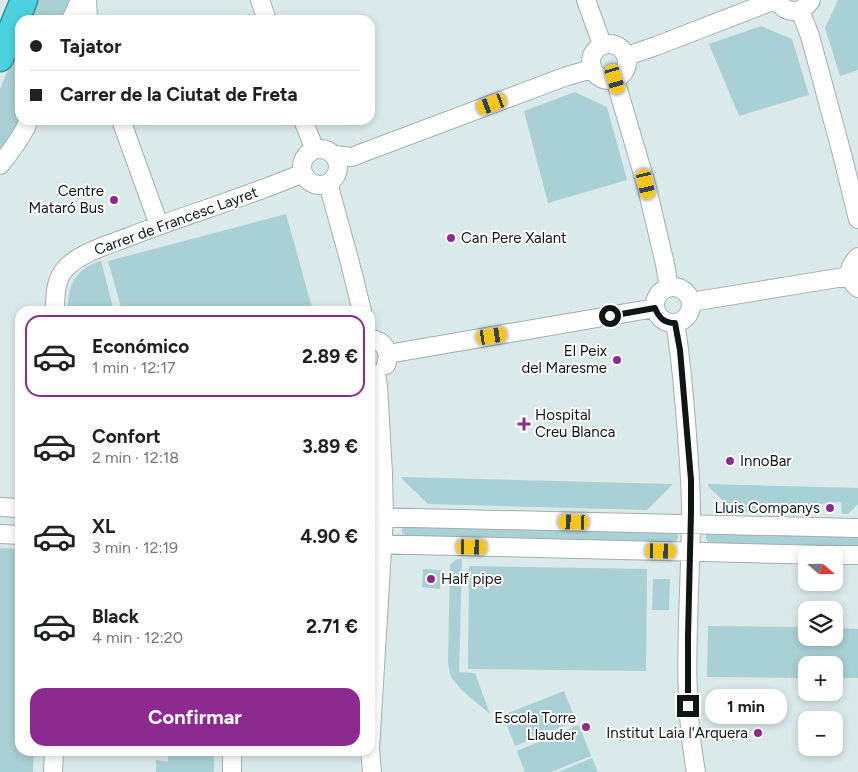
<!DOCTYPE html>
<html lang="es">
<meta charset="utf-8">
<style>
body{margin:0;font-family:Figtree,sans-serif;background:#f2f2f2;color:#202124;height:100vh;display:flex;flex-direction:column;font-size:19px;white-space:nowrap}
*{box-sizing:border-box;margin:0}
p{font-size:16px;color:#757577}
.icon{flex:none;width:28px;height:28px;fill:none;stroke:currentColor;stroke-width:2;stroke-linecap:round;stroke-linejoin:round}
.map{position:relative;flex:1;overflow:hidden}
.drawer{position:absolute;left:15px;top:306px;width:360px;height:450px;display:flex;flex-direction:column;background:#fff;border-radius:15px;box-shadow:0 2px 8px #0003}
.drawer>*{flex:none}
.banner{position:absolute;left:15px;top:15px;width:360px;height:110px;border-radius:15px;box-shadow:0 2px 8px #0003;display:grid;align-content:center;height:110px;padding:0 15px;background:#fff}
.needle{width:32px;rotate:110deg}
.controls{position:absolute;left:798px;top:546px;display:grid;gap:10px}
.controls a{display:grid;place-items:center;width:45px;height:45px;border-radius:10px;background:#fff;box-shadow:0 2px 8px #0003;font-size:25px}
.end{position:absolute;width:22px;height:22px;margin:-11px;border:6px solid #101515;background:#fff;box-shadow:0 0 0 2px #fff}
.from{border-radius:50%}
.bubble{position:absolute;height:35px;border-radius:15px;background:#fff;box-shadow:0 2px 8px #0003;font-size:16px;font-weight:700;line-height:35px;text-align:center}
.car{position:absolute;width:15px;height:30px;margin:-15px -8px;border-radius:6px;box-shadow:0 0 4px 1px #0007;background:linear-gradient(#f5c518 24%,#345 0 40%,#f5c518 0 76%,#345 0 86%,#f5c518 0)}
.banner b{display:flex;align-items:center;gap:18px;height:48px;font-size:19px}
.banner b+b{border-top:1px solid #e0e0e0}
.banner i{width:12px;height:12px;background:#202124}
ul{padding:9px 0 0;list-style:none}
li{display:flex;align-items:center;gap:15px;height:82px;margin:0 10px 8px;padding:0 5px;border:2px solid transparent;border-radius:15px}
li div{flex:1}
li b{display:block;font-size:19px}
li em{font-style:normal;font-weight:700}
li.current{border-color:#8c2a92}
li>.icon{width:45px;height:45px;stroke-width:1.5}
.button{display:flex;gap:10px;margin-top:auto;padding:10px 15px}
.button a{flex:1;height:58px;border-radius:15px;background:#8c2a92;color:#fff;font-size:20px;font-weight:700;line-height:58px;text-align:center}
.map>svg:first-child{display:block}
.green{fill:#a9d0d4}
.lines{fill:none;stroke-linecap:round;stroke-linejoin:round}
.minor-casing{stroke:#a1afb0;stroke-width:20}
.highway-casing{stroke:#369098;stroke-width:29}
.minor{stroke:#fff;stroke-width:18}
.highway{stroke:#4bd2de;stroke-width:26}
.route{stroke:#101515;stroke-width:6}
.poi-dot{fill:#8c2a92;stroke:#fff;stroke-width:2}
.labels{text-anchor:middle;stroke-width:4;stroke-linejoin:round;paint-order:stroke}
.poi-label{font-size:15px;fill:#101515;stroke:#fff;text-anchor:end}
.street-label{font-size:15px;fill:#101515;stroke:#fff}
</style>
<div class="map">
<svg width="858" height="772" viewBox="0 0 858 772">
<rect width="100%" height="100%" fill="#dae9ea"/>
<path class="green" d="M37 0H69L60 20H29Z
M838 0H858V70L840 76 825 28Z
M761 26 792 39 809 95 739 116 709 44Z
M20 41V120L0 155V89Z
M575 92 607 107 627 180 548 203 524 111Z
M286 214 313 311H122L108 261Z
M101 261 114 311H68C67 286 76 268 101 261Z
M402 477 672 484H673L647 510 428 504 402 479Z
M708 484 858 488V504L848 514H842L841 502 799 506V513L735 512 733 511 708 486Z
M405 524 676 531 678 537 677 540 674 543 407 536C401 533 400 529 405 524Z
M708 532 858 534V546L713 543 708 542 706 539V534Z
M0 548 20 549V751H34L33 772H0Z
M457 559H462L459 672 475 673 490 714C478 703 461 692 452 678 449 673 449 667 448 662L450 565Z
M469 566 647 569 646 671 468 669Z
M423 569 441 570 440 589 422 587Z
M653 579H670L669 610H652Z
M708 626 806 627V638H834V628L858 629V678H834V665H806V678L707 677Z
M564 691 576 721 515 746 503 715Z
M579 725 591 756 551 772H525L517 751Z
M168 751H214V772H156V760L168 762Z
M592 758 598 772H558Z"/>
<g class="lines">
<g class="minor-casing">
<path id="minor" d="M87 0 88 20
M260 0 267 20
M586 0 602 44
M777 0C786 15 802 14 811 0
M800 10 810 36 842 154 858 219
M71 20 80 0
M591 62a18 18 0 1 1 36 0a18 18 0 1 1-36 0Z
M627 56 656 46 775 0
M615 79 646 184 665 264 669 287
M121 120 159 225
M303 120 315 150
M302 167a18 18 0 1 1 36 0a18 18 0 1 1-36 0Z
M333 155 352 157 362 153 567 76 592 69
M0 165C11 151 22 137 29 120
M329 183 331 194 349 259 362 311
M858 257C848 267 846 278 858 288
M655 305a18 18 0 1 1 36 0a18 18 0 1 1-36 0Z
M691 302 850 276
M55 311C55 297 55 279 66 268 81 252 111 244 131 236 188 214 247 197 303 173
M675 323C681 356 683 388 686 421 688 451 691 481 691 512 691 598 680 686 696 772
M370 339C384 340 391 352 386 365
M388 354 655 308
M0 507 20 508
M370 517 858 528
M0 534 20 535
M370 544 827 555
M834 555H858
M53 772 54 751
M232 772V751
M372 772 370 749 384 517 383 473 378 386 376 374"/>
</g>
<g class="highway-casing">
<path id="highway" d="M0 58 24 0"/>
</g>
<use href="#minor" class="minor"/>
<use href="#highway" class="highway"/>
</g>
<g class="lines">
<path class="route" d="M610 316 655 308C659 318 664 323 675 323L680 350 691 480V512L688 636V706"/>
</g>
<g class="poi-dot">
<circle cx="114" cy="200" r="5"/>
<circle cx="451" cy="238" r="5"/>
<circle cx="617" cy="360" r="5"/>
<path d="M521.5 416.5h5v5h5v5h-5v5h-5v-5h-5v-5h5z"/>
<circle cx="730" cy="461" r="5"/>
<circle cx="830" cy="508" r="5"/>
<circle cx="431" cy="579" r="5"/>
<circle cx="586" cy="727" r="5"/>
<circle cx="758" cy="733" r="5"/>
</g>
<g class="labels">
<g class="poi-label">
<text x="104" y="196">Centre<tspan x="104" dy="17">Mataró Bus</tspan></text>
<text x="461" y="243" text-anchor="start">Can Pere Xalant</text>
<text x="607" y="356">El Peix<tspan x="607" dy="17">del Maresme</tspan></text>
<text x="535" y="420" text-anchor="start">Hospital<tspan x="535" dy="17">Creu Blanca</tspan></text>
<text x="740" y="466" text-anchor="start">InnoBar</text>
<text x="820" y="513">Lluis Companys</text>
<text x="441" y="584" text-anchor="start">Half pipe</text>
<text x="576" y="723">Escola Torre<tspan x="576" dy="17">Llauder</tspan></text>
<text x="748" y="738">Institut Laia l'Arquera</text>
</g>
<g class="street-label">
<text transform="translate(176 221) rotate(-20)" y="5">Carrer de Francesc Layret</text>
</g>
</g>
</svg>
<div class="controls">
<a><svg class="needle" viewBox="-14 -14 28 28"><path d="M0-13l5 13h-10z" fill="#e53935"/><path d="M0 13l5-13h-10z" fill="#757577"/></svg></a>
<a><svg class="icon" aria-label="layers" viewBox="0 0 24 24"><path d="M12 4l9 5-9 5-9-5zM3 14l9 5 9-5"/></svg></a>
<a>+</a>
<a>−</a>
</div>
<i class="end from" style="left:610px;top:316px"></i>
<i class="end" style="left:688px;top:706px"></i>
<div class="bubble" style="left:705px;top:689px;width:82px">1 min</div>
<i class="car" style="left:615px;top:79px;rotate:163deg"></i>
<i class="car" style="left:492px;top:104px;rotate:249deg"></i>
<i class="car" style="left:646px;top:184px;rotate:167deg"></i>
<i class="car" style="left:492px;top:336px;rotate:81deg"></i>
<i class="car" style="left:574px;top:522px;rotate:272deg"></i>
<i class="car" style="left:472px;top:547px;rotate:91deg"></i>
<i class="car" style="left:661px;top:551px;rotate:91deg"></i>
<div class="banner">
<b><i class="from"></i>Tajator</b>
<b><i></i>Carrer de la Ciutat de Freta</b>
</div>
<section class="drawer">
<ul>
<li class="current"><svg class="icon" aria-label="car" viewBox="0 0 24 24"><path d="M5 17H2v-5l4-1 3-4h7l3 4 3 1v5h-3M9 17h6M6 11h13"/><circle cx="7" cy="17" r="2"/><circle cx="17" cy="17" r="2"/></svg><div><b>Económico</b><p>1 min · 12:17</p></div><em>2.89 €</em></li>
<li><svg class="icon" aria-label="car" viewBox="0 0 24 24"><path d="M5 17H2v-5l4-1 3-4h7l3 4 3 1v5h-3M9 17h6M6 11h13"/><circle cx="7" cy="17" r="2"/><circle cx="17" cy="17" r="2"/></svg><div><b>Confort</b><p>2 min · 12:18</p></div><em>3.89 €</em></li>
<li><svg class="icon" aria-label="car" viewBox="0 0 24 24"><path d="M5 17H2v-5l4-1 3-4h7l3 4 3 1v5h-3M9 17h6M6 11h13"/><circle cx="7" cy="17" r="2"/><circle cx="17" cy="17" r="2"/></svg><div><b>XL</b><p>3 min · 12:19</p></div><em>4.90 €</em></li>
<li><svg class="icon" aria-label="car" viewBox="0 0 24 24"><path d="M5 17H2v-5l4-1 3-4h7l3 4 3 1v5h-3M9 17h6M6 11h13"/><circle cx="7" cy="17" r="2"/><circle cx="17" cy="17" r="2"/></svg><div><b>Black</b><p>4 min · 12:20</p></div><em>2.71 €</em></li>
</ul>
<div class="button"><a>Confirmar</a></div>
</section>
</div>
